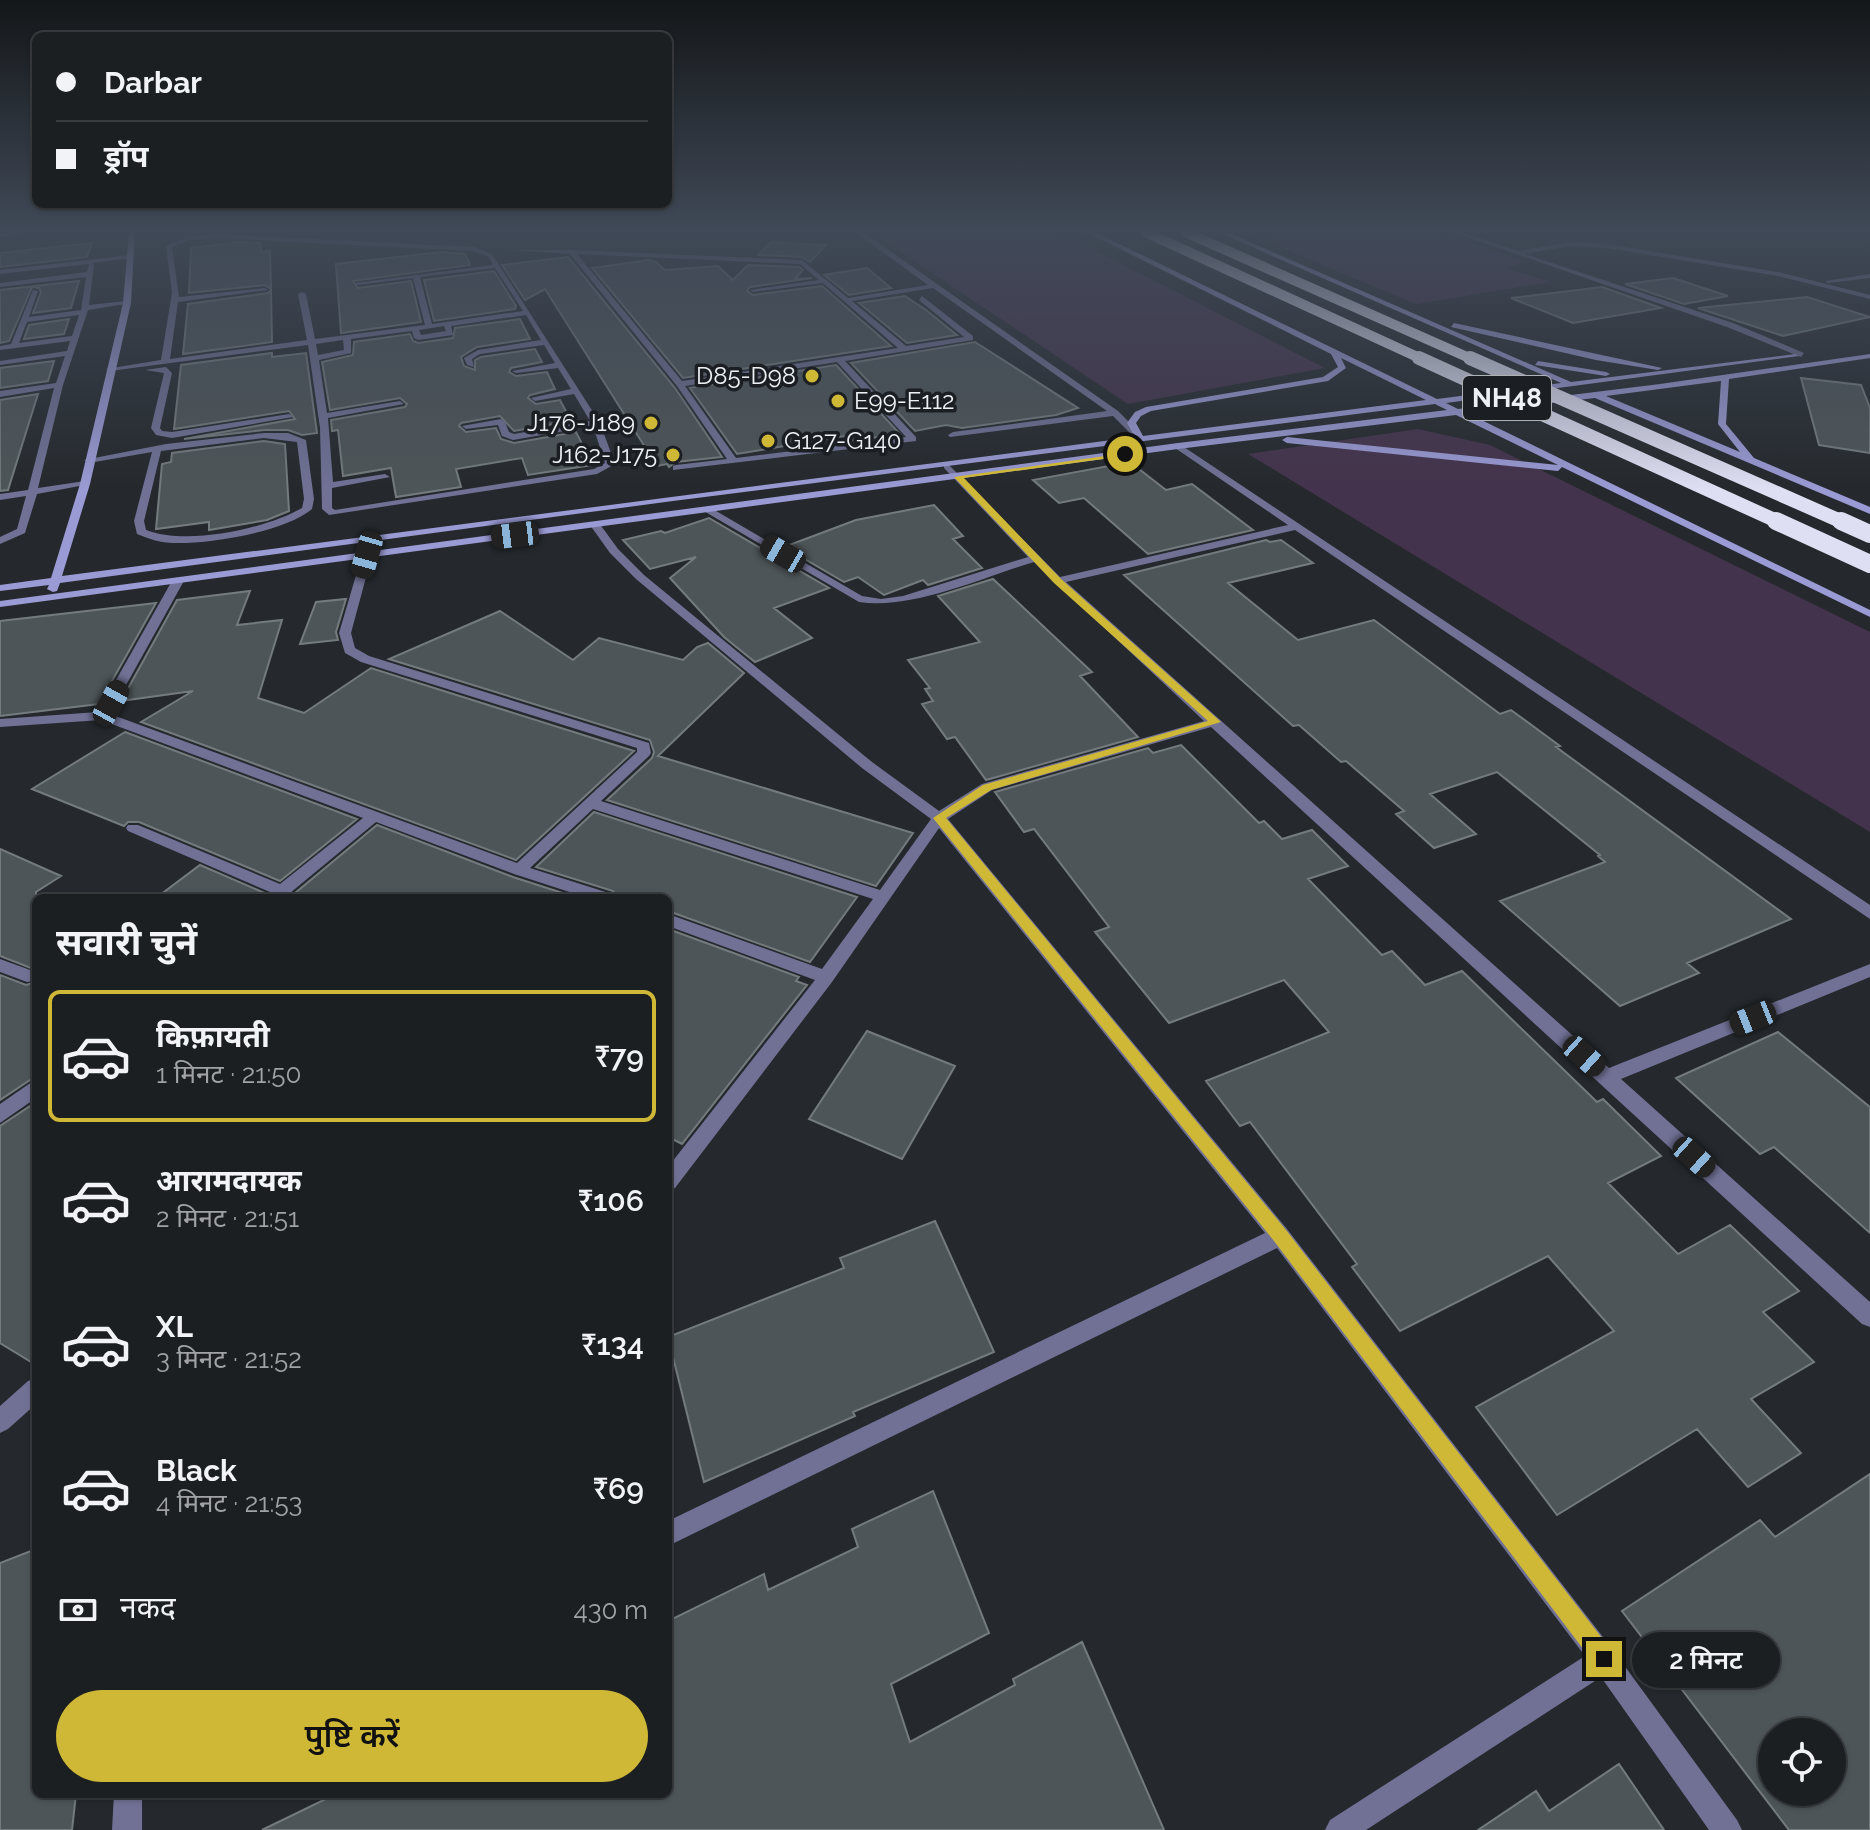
<!DOCTYPE html>
<html lang="hi">
<meta charset="utf-8">
<style>
body{margin:0;font-family:Raleway,"Noto Sans Devanagari",sans-serif;background:#292c2f;color:#f1f3f6;height:100vh;display:flex;flex-direction:column;font-size:30px;white-space:nowrap}
*{box-sizing:border-box;margin:0}
p{font-size:26px;color:#a0a2a5}
.icon{flex:none;width:44px;height:44px;fill:none;stroke:currentColor;stroke-width:2;stroke-linecap:round;stroke-linejoin:round}
.map{position:relative;flex:1;overflow:hidden}
.side{position:absolute;left:32px;top:894px;width:640px;height:904px;display:flex;flex-direction:column;background:#1c1f22;border-radius:12px;box-shadow:0 2px 6px #0004,0 0 0 2px #3a3d40}
.side>*{flex:none}
.hud{position:absolute;left:32px;top:32px;width:640px;height:176px;border-radius:12px;box-shadow:0 2px 6px #0004,0 0 0 2px #3a3d40;display:grid;align-content:center;height:176px;padding:0 24px;background:#1c1f22}
.fabs{position:absolute;left:1758px;top:1718px;display:grid;gap:16px}
.fabs a{display:grid;place-items:center;width:88px;height:88px;border-radius:50%;background:#1c1f22;box-shadow:0 2px 6px #0004,0 0 0 2px #3a3d40;font-size:40px}
.end{position:absolute;width:36px;height:36px;margin:-18px;border:10px solid #d0b837;background:#111;box-shadow:0 0 0 4px #111}
.from{border-radius:50%}
.bubble{position:absolute;height:56px;border-radius:28px;background:#1c1f22;box-shadow:0 2px 6px #0004,0 0 0 2px #3a3d40;font-size:26px;font-weight:600;line-height:56px;text-align:center}
.car{position:absolute;width:24px;height:48px;margin:-24px -12px;border-radius:10px;box-shadow:0 0 6px 2px #0007;background:linear-gradient(#222 24%,#8ab4d8 0 40%,#222 0 76%,#8ab4d8 0 86%,#222 0)}
.hud b{display:flex;align-items:center;gap:28px;height:76px;font-size:30px}
.hud b+b{border-top:2px solid #3a3d40}
.hud i{width:20px;height:20px;background:#f1f3f6}
ul{padding:0;list-style:none}
li{display:flex;align-items:center;gap:24px;height:132px;margin:0 16px 12px;padding:0 8px;border:4px solid transparent;border-radius:12px}
li div{flex:1}
li b{display:block;font-size:30px}
li em{font-style:normal;font-weight:600}
li.current{border-color:#d0b837}
li>.icon{width:72px;height:72px;stroke-width:1.5}
h2{padding:0 24px;font-size:36px;line-height:96px}
.pay{display:flex;align-items:center;gap:20px;height:88px;padding:0 24px;font-size:30px}
.pay p{margin-inline-start:auto}
.primary-button{display:flex;gap:16px;margin-top:auto;padding:16px 24px}
.primary-button a{flex:1;height:92px;border-radius:48px;background:#d0b837;color:#111;font-size:32px;font-weight:600;line-height:92px;text-align:center}
.map>svg:first-child{display:block}
.green{fill:#44334c}
.building{fill:#4e5558;stroke:#747b7e;stroke-width:2;fill-rule:evenodd}
.lines{fill:none;stroke-linecap:round;stroke-linejoin:round}
.street{fill:#707195;fill-rule:evenodd}
.secondary{fill:#9a9ad4;fill-rule:evenodd}
.highway-bridge-far2{stroke:#dedff2;stroke-width:10}
.highway-bridge-far1{stroke:#dedff2;stroke-width:14}
.highway-bridge{stroke:#dedff2;stroke-width:18}
.route{fill:#d0b837}
.poi-dot{fill:#d0b837;stroke:#1b1f23;stroke-width:3}
.labels{text-anchor:middle;stroke-width:7;stroke-linejoin:round;paint-order:stroke}
.far-poi-label{font-size:24px;fill:#eef1f4;stroke:#1b1f23;text-anchor:end}
.shield{fill:#1b1f23;stroke:#afb2b5;stroke-width:2}
.shield-label{font-size:26px;font-weight:bold;fill:#eef1f4}
</style>
<div class="map">
<svg width="1870" height="1830" viewBox="0 0 1870 1830">
<rect width="100%" height="100%" fill="#25292d"/>
<path class="green" d="M871 232H1059L1325 368 1128 404Z
M1244 232H1440L1526 262 1506 268 1551 282 1416 304Z
M1418 429 1490 445 1870 632V832L1248 454Z"/>
<path class="building" d="M239 242 260 243 261 252 270 251 271 289 265 285 189 293 191 248Z
M771 242 826 245 810 262 802 257 758 255Z
M92 243 87 257 0 267V253Z
M442 252 465 254 470 265 353 281 358 288 411 281 421 322 341 333 336 264Z
M568 257 675 388 722 457 676 462 669 467 667 464 657 466 545 289 525 300 502 265Z
M649 260 656 262 665 270 718 266 733 280 748 265 799 267 803 270 795 279 812 278 750 287 747 291 753 295 822 286 891 346 683 378 592 268Z
M867 268 891 288 849 295 824 275Z
M494 271 516 306 515 309 434 321 424 280Z
M1673 278 1728 296 1684 304 1625 284Z
M79 281 71 308 33 313 41 292 39 288 32 287 9 341 0 343V290Z
M1602 287 1661 308 1573 323 1511 298Z
M271 290 272 342 183 354 188 304 268 293Z
M905 296 926 310 957 335 907 343 859 303Z
M1807 297 1870 317 1783 336 1698 308Z
M69 319 64 334 24 339 29 325Z
M520 319 530 339 477 347 461 357 464 366 475 370V360L481 357 535 349 542 362 511 368 509 372 516 376 547 372 555 389 530 395 528 398 536 404 560 400 571 421 514 431 500 416 461 423 459 426 466 432 496 428 501 439 514 443 576 432 593 465 528 475 522 458 456 469 461 487 396 497 391 468 343 476 338 430 332 431 331 420 405 407 407 404 400 398 330 410 322 362 353 355 354 342 410 334 413 341 418 343 453 338 455 328Z
M975 342 1078 408 1056 415 962 428 946 425 915 431 851 363Z
M272 353V357L306 353 317 433 302 435 288 430H264L184 439 295 419 289 411 174 429 181 365Z
M54 361 48 381 0 388V368Z
M836 365 900 434 850 441 844 436 737 454 690 388Z
M1801 378 1861 385 1870 408V453L1819 445Z
M38 394 8 490 0 491V400Z
M264 441 285 444 289 511 267 520 209 530V522L156 529 162 464 171 462 172 453Z
M1130 462 1166 490 1192 484 1253 530 1148 554 1084 498 1059 503 1033 480Z
M934 505 963 536 953 539 982 568 928 585 923 580 884 595 858 577 844 582 784 547 856 520Z
M709 518 829 588 774 608 812 638 755 662 724 637 670 578 696 557 650 569 623 540 661 531 665 533Z
M1266 540 1270 542 1281 540 1313 563 1228 583 1298 640 1374 620 1500 714 1511 710 1560 746 1556 747 1791 919 1687 963 1699 973 1620 1006 1500 901 1605 862 1598 856 1600 855 1497 772 1430 794 1476 834 1434 848 1396 814 1404 811 1346 761 1341 762 1299 725 1293 726 1124 575Z
M993 579 1092 672 1080 676 1138 737 986 780 955 737 947 739 922 704 933 701 925 689 930 688 908 660 980 642 938 596Z
M250 591 237 625 282 620 258 698 304 713 371 668 634 751 516 860 141 722 193 691 121 701 177 600Z
M346 599 336 632 338 640 300 644 316 602Z
M156 603 99 704 0 716V621Z
M500 611 573 660 599 638 683 660 697 647 708 643 744 673 658 756 913 833 876 886 607 800 652 758 654 752 650 740 389 659Z
M125 732 357 819 280 881 139 822H128L124 826 32 789Z
M1181 745 1259 823 1264 821 1282 839 1312 830 1348 866 1308 879 1382 955 1392 951 1425 985 1462 971 1597 1102 1603 1099 1661 1156 1608 1183 1678 1254 1730 1225 1799 1291 1763 1312 1814 1362 1751 1399 1801 1453 1748 1487 1697 1429 1557 1515 1476 1407 1614 1331 1548 1256 1400 1331 1352 1267 1357 1264 1250 1122 1240 1126 1206 1081 1329 1032 1284 980 1169 1023 1095 932 1109 927 1034 829 1024 832 995 792 1148 748 1153 753Z
M594 812 857 897 810 962 668 911V898H617L613 891 536 867Z
M377 825 513 877 578 898H289Z
M0 849 61 876 36 892V970L0 956Z
M200 865 267 894 266 898H156Z
M668 929 799 977 796 981 807 985 682 1144 668 1137Z
M0 975 26 985 36 982V1076L0 1100Z
M867 1031 955 1066 902 1159 809 1119Z
M1778 1032 1870 1107V1233L1774 1147 1760 1154 1676 1078Z
M36 1102V1365L0 1343V1126Z
M935 1221 994 1352 853 1412 855 1416 704 1482 668 1337 844 1268 840 1258Z
M1870 1474V1830H1789L1622 1611 1760 1520 1775 1537ZM1772 1732H1832V1792H1772Z
M933 1491 989 1633 891 1684 910 1742 1015 1685 1013 1679 1082 1642 1164 1830H262L336 1794H668V1621L764 1574 768 1590 858 1547 852 1529Z
M36 1549V1794H76L72 1830H0V1563Z
M1619 1764 1664 1830H1478L1536 1791 1549 1811Z"/>
<g class="lines">
<path class="street" d="M23 232 20 234 0 237V233Z
M855 232H863L1118 411 1143 436V440H1137L1113 416 950 437 948 435 953 432 1107 411 933 288 852 301 906 346 964 337 919 300 922 296 973 336V340L845 361 916 437V441L673 470V466L676 465 727 459 677 386 570 254 509 250H572L802 260 848 298 928 285ZM577 254 800 264 819 280 750 290 753 292 823 283 898 348 682 381ZM837 362 906 437 736 458 685 386Z
M1452 232H1462L1518 251 1569 242 1607 244 1778 272 1870 295V299L1778 276 1607 248 1569 246 1525 254 1733 323 1804 353 1801 357 1727 327Z
M215 234 474 247 492 254 600 423 615 464 597 474 329 515 322 509 320 428 308 345 110 371 106 369 161 360 172 293 166 246 189 236ZM215 238 473 251 488 256 493 265 355 283 358 285 413 278 425 325 315 339 306 294 302 292 298 294 307 340 170 359 178 302 268 290 265 288 179 297 172 247 190 240ZM495 268 523 311 432 324 420 277ZM526 315 541 340 478 350 464 358 467 365 474 367 472 359 480 354 544 345 555 363 512 371 516 373 558 368 571 389 531 398 535 401 574 394 590 421 514 434 509 432 505 422 501 419 462 426 466 429 498 425 502 436 513 440 593 426 605 463 594 469 335 510 332 508V488L390 477 385 474 333 482 328 418 404 404 400 401 327 413 319 360 351 353V339L412 331 414 338 418 340 453 335 451 326ZM444 326 446 331 421 335 419 330ZM343 340 344 350 318 355 316 344Z
M130 255 132 258 92 263 94 265 89 305 127 301 131 303 88 310 63 385 38 488 85 481 90 484 37 494 25 533 0 544V537L17 529 26 496 0 500V494L28 490 54 388 0 397V391L56 383 65 356 0 365V361L67 351 70 341 0 350V346L11 344 33 290 38 291 29 317 81 310 86 277 0 287V283L87 272 89 264 0 274V270ZM79 315 72 336 19 343 27 322Z
M1870 274V278L1828 283 1825 281Z
M166 367 172 373 160 428 162 431 172 432 289 414 293 417 172 438 156 435 151 428 164 373 145 370Z
M264 433H288L306 440 314 499 312 509C285 532 209 544 174 543 161 543 149 539 137 534L134 521 152 452 89 463 84 460 166 444ZM264 438 297 442 304 499 302 508C265 529 187 546 146 530L144 521 161 451Z
M1178 443 1870 905V919L1295 530 1066 582 1609 1068 1870 964V977L1621 1079 1870 1302V1327L1862 1324 1211 727 992 790 948 819 1287 1229 1613 1650 1737 1820 1742 1830H1709L1601 1677 1366 1830H1325L1330 1820 1585 1656 1277 1248 668 1546V1521L1265 1233 939 828 832 982 675 1188 668 1191V1167L815 980 668 926V914L822 969 873 899 593 809 530 868 612 894 614 898H588L514 874 376 822 284 898H269L270 892 128 831 126 828 128 825H138L280 884 363 818 101 720 0 727V719L98 712 173 579 183 577 185 579 110 714 517 863 637 752V748L361 662 345 653 339 633 362 555 367 552 372 555 351 633 355 648 369 656 649 743 651 753 649 756 601 801 880 890 931 819 862 768 636 579 610 553 590 525 599 523 618 549 644 575 872 762 939 811 982 784 1204 721 1034 562C981 578 913 610 859 602L702 510 711 508 862 596 881 599 903 596 1028 557 944 468V464L947 463 1060 577 1288 525 1175 448V444Z
M0 959 33 971 35 976 33 981 27 982 0 972Z
M36 1079V1098L0 1123V1104Z
M36 1378V1404L8 1429 0 1433V1406L28 1381Z
M114 1794H142V1830H112Z"/>
<path class="secondary" d="M129 232H135L131 303 90 484 62 576 1135 437 1127 423 1135 412 1146 407 1323 377 1338 367 1331 354 1086 232H1095L1437 399 1561 383 1218 232H1227L1571 382 1795 354 1799 356 1446 403 1458 409 1660 384 1870 354V358L1729 379 1726 424 1754 458 1870 507V514L1595 398 1467 413 1870 610V617L1562 467 1558 471 1287 443 1282 440 1287 437 1558 465 1456 415 1178 449 0 607V601L1178 443 1447 410 1435 404 673 501 60 583 57 591 53 592 47 589 49 585 0 591V585L51 578 80 484 123 303ZM1341 358 1426 400 1143 436 1136 423 1141 416 1151 411 1328 381 1346 368ZM1721 381 1718 424 1740 452 1606 396Z
M1454 323 1662 368 1658 370 1596 360 1451 327Z
M1538 361 1606 372 1610 374 1606 376 1535 365Z"/>
<path class="highway-bridge-far2" d="M1145 232 1424 360
M1185 232 1474 360"/>
<path class="highway-bridge-far1" d="M1419 358 1781 523
M1470 358 1845 523"/>
<path class="highway-bridge" d="M1776 521 1870 564
M1841 521 1870 534"/>
</g>
<linearGradient id="sky" x2="0" y2="1"><stop stop-color="#141719"/><stop offset="0.47" stop-color="#404957"/><stop offset="1" stop-color="#404957" stop-opacity="0"/></linearGradient>
<rect width="1870" height="489" fill="url(#sky)"/>
<path class="route" d="M1127 453 1125 456 964 478 1061 579 1221 722 991 790 946 818 1286 1230 1612 1651 1615 1659 1612 1666 1604 1670 1596 1666 1274 1241 933 818 983 785 1208 721 1054 583 954 477Z"/>
<g class="poi-dot">
<circle cx="812" cy="376" r="8"/>
<circle cx="838" cy="401" r="8"/>
<circle cx="651" cy="423" r="8"/>
<circle cx="768" cy="441" r="8"/>
<circle cx="673" cy="455" r="8"/>
</g>
<g class="labels">
<g class="far-poi-label">
<text x="796" y="384">D85-D98</text>
<text x="854" y="409" text-anchor="start">E99-E112</text>
<text x="635" y="431">J176-J189</text>
<text x="784" y="449" text-anchor="start">G127-G140</text>
<text x="657" y="463">J162-J175</text>
</g>
<rect class="shield" x="1463" y="376" width="88" height="44" rx="6"/>
<g class="shield-label">
<text x="1507" y="407">NH48</text>
</g>
</g>
</svg>
<div class="fabs">
<a><svg class="icon" aria-label="locate" viewBox="0 0 24 24"><circle cx="12" cy="12" r="6"/><path d="M12 2v4M12 18v4M2 12h4M18 12h4"/></svg></a>
</div>
<i class="end from" style="left:1125px;top:454px"></i>
<i class="end" style="left:1604px;top:1659px"></i>
<div class="bubble" style="left:1632px;top:1632px;width:148px">2 मिनट</div>
<i class="car" style="left:515px;top:535px;rotate:263deg"></i>
<i class="car" style="left:783px;top:554px;rotate:300deg"></i>
<i class="car" style="left:367px;top:555px;rotate:196deg"></i>
<i class="car" style="left:111px;top:703px;rotate:29deg"></i>
<i class="car" style="left:1753px;top:1018px;rotate:248deg"></i>
<i class="car" style="left:1584px;top:1056px;rotate:132deg"></i>
<i class="car" style="left:1694px;top:1157px;rotate:132deg"></i>
<div class="hud">
<b><i class="from"></i>Darbar</b>
<b><i></i>ड्रॉप</b>
</div>
<section class="side">
<h2>सवारी चुनें</h2>
<ul>
<li class="current"><svg class="icon" aria-label="car" viewBox="0 0 24 24"><path d="M5 17H2v-5l4-1 3-4h7l3 4 3 1v5h-3M9 17h6M6 11h13"/><circle cx="7" cy="17" r="2"/><circle cx="17" cy="17" r="2"/></svg><div><b>किफ़ायती</b><p>1 मिनट · 21:50</p></div><em>₹79</em></li>
<li><svg class="icon" aria-label="car" viewBox="0 0 24 24"><path d="M5 17H2v-5l4-1 3-4h7l3 4 3 1v5h-3M9 17h6M6 11h13"/><circle cx="7" cy="17" r="2"/><circle cx="17" cy="17" r="2"/></svg><div><b>आरामदायक</b><p>2 मिनट · 21:51</p></div><em>₹106</em></li>
<li><svg class="icon" aria-label="car" viewBox="0 0 24 24"><path d="M5 17H2v-5l4-1 3-4h7l3 4 3 1v5h-3M9 17h6M6 11h13"/><circle cx="7" cy="17" r="2"/><circle cx="17" cy="17" r="2"/></svg><div><b>XL</b><p>3 मिनट · 21:52</p></div><em>₹134</em></li>
<li><svg class="icon" aria-label="car" viewBox="0 0 24 24"><path d="M5 17H2v-5l4-1 3-4h7l3 4 3 1v5h-3M9 17h6M6 11h13"/><circle cx="7" cy="17" r="2"/><circle cx="17" cy="17" r="2"/></svg><div><b>Black</b><p>4 मिनट · 21:53</p></div><em>₹69</em></li>
</ul>
<div class="pay"><svg class="icon" aria-label="cash" viewBox="0 0 24 24"><path d="M3 7h18v10H3z"/><circle cx="12" cy="12" r="2"/></svg>नकद<p>430 m</p></div>
<div class="primary-button"><a>पुष्टि करें</a></div>
</section>
</div>
